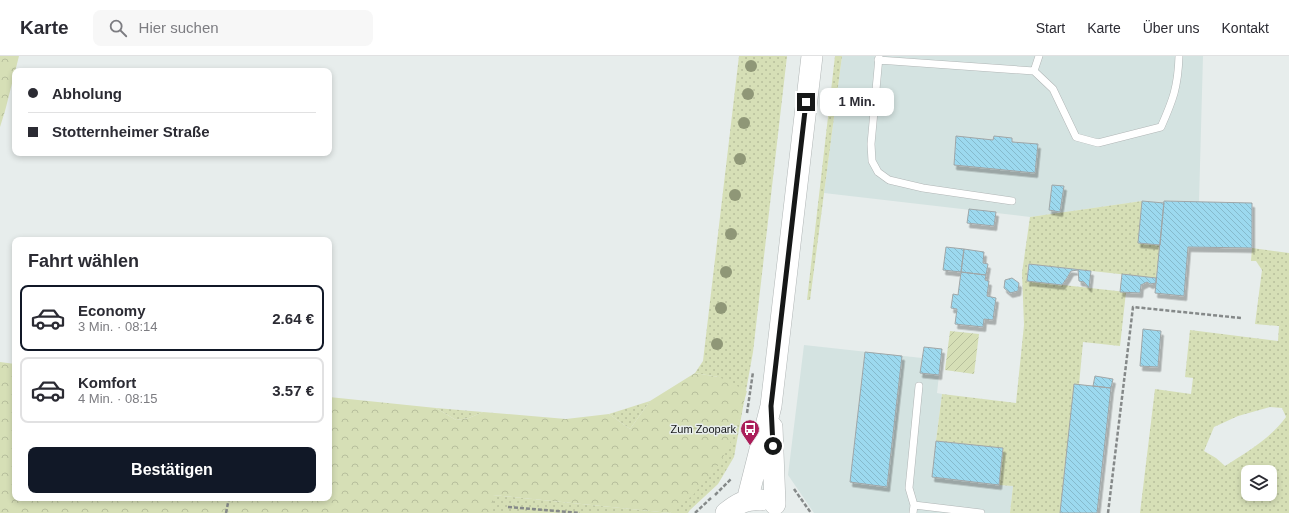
<!DOCTYPE html>
<html lang="de">
<meta charset="utf-8">
<style>
body{margin:0;font-family:Arial,sans-serif;background:#f7f7f7;color:#2b2b33;height:100vh;display:flex;flex-direction:column;font-size:15px;white-space:nowrap}
*{box-sizing:border-box;margin:0}
p{font-size:13px;color:#7c7c81}
.icon{flex:none;width:22px;height:22px;fill:none;stroke:currentColor;stroke-width:2;stroke-linecap:round;stroke-linejoin:round}
.map{position:relative;flex:1;overflow:hidden}
.drawer{position:absolute;left:12px;top:181px;width:320px;height:264px;display:flex;flex-direction:column;background:#fff;border-radius:8px;box-shadow:0 2px 6px #0003}
.drawer>*{flex:none}
.hud{position:absolute;left:12px;top:12px;width:320px;height:88px;border-radius:8px;box-shadow:0 2px 6px #0003;display:grid;align-content:center;height:88px;padding:0 16px;background:#fff}
.controls{position:absolute;left:1241px;top:409px;display:grid;gap:8px}
.controls a{display:grid;place-items:center;width:36px;height:36px;border-radius:8px;background:#fff;box-shadow:0 2px 6px #0003;font-size:20px}
.end{position:absolute;width:18px;height:18px;margin:-9px;border:5px solid #161818;background:#fff;box-shadow:0 0 0 2px #fff}
.from{border-radius:50%}
.bubble{position:absolute;height:28px;border-radius:8px;background:#fff;box-shadow:0 2px 6px #0003;font-size:13px;font-weight:600;line-height:28px;text-align:center}
.hud b{display:flex;align-items:center;gap:14px;height:38px;font-size:15px}
.hud b+b{border-top:1px solid #e1e1e2}
.hud i{width:10px;height:10px;background:#2b2b33}
ul{padding:0;list-style:none}
li{display:flex;align-items:center;gap:12px;height:66px;margin:0 8px 6px;padding:0 8px;border:2px solid #e1e1e2;border-radius:8px}
li div{flex:1}
li b{display:block;font-size:15px}
li em{font-style:normal;font-weight:600}
li.selected{border-color:#111827}
li>.icon{width:36px;height:36px;stroke-width:1.5}
h2{padding:0 16px;font-size:18px;line-height:48px}
.button{display:flex;gap:8px;margin-top:auto;padding:8px 16px}
.button a{flex:1;height:46px;border-radius:8px;background:#111827;color:#fff;font-size:16px;font-weight:600;line-height:46px;text-align:center}
header{display:flex;align-items:center;gap:24px;box-sizing:border-box;height:56px;padding:0 20px;background:#fff;border-bottom:1px solid #e1e1e2}
header strong{font-size:19px}
nav{display:flex;gap:22px;margin-inline-start:auto;font-size:14px}
.search{width:280px;height:36px;background:#f7f7f7;display:flex;align-items:center;gap:10px;box-sizing:border-box;padding:0 14px;border-radius:8px;color:#7c7c81;font-size:15px}
.map>svg:first-child{display:block}
.built{fill:#d4e3e1}
.grass{fill:url(#grass-dots);fill-rule:evenodd}
.forest{fill:url(#forest-crowns)}
.garden{fill:url(#garden-furrows)}
.building{fill:url(#building-back-hatch);stroke:#a0a6a7;filter:url(#shadow)}
.lines{fill:none;stroke-linecap:round;stroke-linejoin:round}
.service-casing{stroke:#b1b6b6;stroke-width:8}
.secondary-casing{stroke:#b1b6b6;stroke-width:22}
.path{stroke:#858989;stroke-width:2.5;stroke-dasharray:4 2;stroke-linecap:butt}
.service{stroke:#fff;stroke-width:7}
.secondary{stroke:#fff;stroke-width:21}
.tree{fill:#8f9777}
.route{stroke:#161818;stroke-width:5}
.labels{text-anchor:middle;stroke-width:3;stroke-linejoin:round;paint-order:stroke}
.poi-label{font-size:11px;fill:#161818;stroke:#e7edec;text-anchor:end}
</style>
<header>
<strong>Karte</strong>
<div class="search"><svg class="icon" aria-label="search" viewBox="0 0 24 24"><circle cx="10" cy="10" r="6"/><path d="M15 15l6 6"/></svg>Hier suchen</div>
<nav><a>Start</a><a>Karte</a><a>Über uns</a><a>Kontakt</a></nav>
</header>
<div class="map">
<svg width="1289" height="457" viewBox="0 0 1289 457">
<defs>
<pattern id="grass-dots" width="8" height="8" patternUnits="userSpaceOnUse"><rect width="8" height="8" fill="#d6dfb6"/><path d="M2 2h.1M6 6h.1" fill="none" stroke="#b7bf9c" stroke-width="1.8" stroke-linecap="round"/></pattern>
<pattern id="forest-crowns" width="20" height="18" patternUnits="userSpaceOnUse"><rect width="20" height="18" fill="#d6dfb6"/><path d="M2 6a3 3 0 1 1 6 0M12 15a3 3 0 1 1 6 0" fill="none" stroke="#b7bf9c"/></pattern>
<pattern id="garden-furrows" width="10" height="10" patternUnits="userSpaceOnUse"><rect width="10" height="10" fill="#d6dfb6"/><path d="M-1 1l2-2M0 10L10 0M9 11l2-2" fill="none" stroke="#b7bf9c"/></pattern>
<pattern id="building-back-hatch" width="6" height="6" patternUnits="userSpaceOnUse"><rect width="6" height="6" fill="#9cd9ef"/><path d="M-1 5l2 2M0 0l6 6M5-1l2 2" fill="none" stroke="#86bacc"/></pattern>
<filter id="shadow"><feDropShadow dx="2.5" dy="4.5" stdDeviation="0" flood-color="#0004"/></filter>
</defs>
<rect width="100%" height="100%" fill="#e7edec"/>
<path class="built" d="M842 0H1203L1199 146 1164 145V147L1142 145 1030 161 824 137Z
M804 289 922 302 920 317 939 319 937 337 942 338 936 385 1003 392 999 429 1013 430 1010 457H814L788 419Z"/>
<path class="grass" d="M739 0H787L753 296 734 401 718 428 690 454 688 457H493V439L670 457 735 377 740 357 719 321 695 317 703 305Z
M835 0H842L810 244H807Z
M1142 145 1138 186 1160 189 1156 222 1028 208 1027 225 1126 236 1120 290 1083 286 1079 329 1060 457H1010L1013 430 999 429 1003 392 936 385 942 338 1016 347 1024 269 1022 217 1030 161Z
M1252 192 1289 197V457H1140L1155 333 1191 338 1193 322 1185 321 1190 274 1278 285 1279 270 1255 268 1262 214 1256 205H1251ZM1270 351 1282 352 1286 361C1270 383 1247 396 1225 410L1216 402 1204 395 1214 371 1238 360ZM1248 416H1270V438H1248Z
M650 345 630 373 609 358Z
M436 352 483 356 469 362 456 364Z"/>
<path class="forest" d="M0 0H19L5 55 0 71Z
M0 306 15 308V442H329V341L436 352 456 364 469 362 483 356 566 363 609 358 630 373 650 345 695 317 719 321 747 335 735 377 720 407 693 439 670 457 493 439V457H0Z"/>
<path class="garden" d="M950 275 979 278 974 318 945 314Z"/>
<path class="building" d="M956 80 993 84 994 80 1012 82V86L1038 88 1035 117 954 109Z
M1052 129 1064 130 1060 156 1049 154Z
M1142 145 1164 147 1160 189 1138 187Z
M1164 145 1252 147V192L1188 191 1184 240 1155 237Z
M969 153 996 156 994 170 967 167Z
M946 191 964 193 961 216 943 214Z
M964 193 984 196 983 207 988 208 986 219 961 216Z
M1029 208 1091 215 1089 232 1084 226 1079 225 1078 214 1071 215 1067 222 1062 229 1027 225Z
M961 216 986 219 985 224 989 225 987 240 996 242 993 264 984 263 983 271 955 268 957 253 951 252 953 238 958 239Z
M1122 218 1156 222V227L1150 228 1147 226 1141 229 1140 237 1120 236Z
M1012 222 1019 227 1018 235 1010 237 1004 232 1005 224Z
M1143 273 1161 275 1158 311 1140 310Z
M924 291 942 293 939 319 920 317Z
M865 296 902 300 887 431 850 426Z
M1095 320 1113 323 1111 332 1093 330Z
M1074 328 1111 332 1097 457H1060Z
M936 385 1003 392 999 429 932 421Z"/>
<g class="lines">
<g class="service-casing">
<path id="service" d="M879 1 871 88 872 105 878 116 889 124 923 132 1012 145
M878 4 1034 15 1053 33 1076 81 1098 87 1161 71C1173 44 1178 31 1179 0
M1034 15 1039 0
M914 449 981 457
M913 457 914 449 909 432 919 330"/>
</g>
<g class="secondary-casing">
<path id="secondary" d="M772 371 775 448
M747 445 771 350 812 0
M726 457C737 448 747 442 761 444"/>
</g>
<path class="path" d="M747 357 753 316
M794 433 811 457
M715 439 731 423
M508 451 580 457
M226 457 229 442
M695 457 711 442
M1108 457 1133 251 1241 262"/>
<use href="#service" class="service"/>
<use href="#secondary" class="secondary"/>
</g>
<g class="tree">
<circle cx="751" cy="10" r="6"/>
<circle cx="748" cy="38" r="6"/>
<circle cx="744" cy="67" r="6"/>
<circle cx="740" cy="103" r="6"/>
<circle cx="735" cy="139" r="6"/>
<circle cx="731" cy="178" r="6"/>
<circle cx="726" cy="216" r="6"/>
<circle cx="721" cy="252" r="6"/>
<circle cx="717" cy="288" r="6"/>
</g>
<g class="lines">
<path class="route" d="M773 390 771 350 806 46"/>
</g>
<defs>
<g id="bus-pin" transform="scale(1)"><path d="M0 17L-7.5 6A9.5 9.5 0 1 1 7.5 6Z" fill="#ab1d59" stroke="#e7edec"/><path d="M-5-6H5V4H4V6H2V4H-2V6H-4V4H-5ZM-3.5-4V0h7V-4ZM-3.5 1.2v1.5H-2V1.2ZM2 1.2v1.5H3.5V1.2Z" fill="#fff"/></g>
</defs>
<g fill-rule="evenodd">
<use href="#bus-pin" x="750" y="373"/>
</g>
<g class="labels">
<g class="poi-label">
<text x="736" y="377">Zum Zoopark</text>
</g>
</g>
</svg>
<div class="controls">
<a><svg class="icon" aria-label="layers" viewBox="0 0 24 24"><path d="M12 4l9 5-9 5-9-5zM3 14l9 5 9-5"/></svg></a>
</div>
<i class="end from" style="left:773px;top:390px"></i>
<i class="end" style="left:806px;top:46px"></i>
<div class="bubble" style="left:820px;top:32px;width:74px">1 Min.</div>
<div class="hud">
<b><i class="from"></i>Abholung</b>
<b><i></i>Stotternheimer Straße</b>
</div>
<section class="drawer">
<h2>Fahrt wählen</h2>
<ul>
<li class="selected"><svg class="icon" aria-label="car" viewBox="0 0 24 24"><path d="M5 17H2v-5l4-1 3-4h7l3 4 3 1v5h-3M9 17h6M6 11h13"/><circle cx="7" cy="17" r="2"/><circle cx="17" cy="17" r="2"/></svg><div><b>Economy</b><p>3 Min. · 08:14</p></div><em>2.64 €</em></li>
<li><svg class="icon" aria-label="car" viewBox="0 0 24 24"><path d="M5 17H2v-5l4-1 3-4h7l3 4 3 1v5h-3M9 17h6M6 11h13"/><circle cx="7" cy="17" r="2"/><circle cx="17" cy="17" r="2"/></svg><div><b>Komfort</b><p>4 Min. · 08:15</p></div><em>3.57 €</em></li>
</ul>
<div class="button"><a>Bestätigen</a></div>
</section>
</div>
